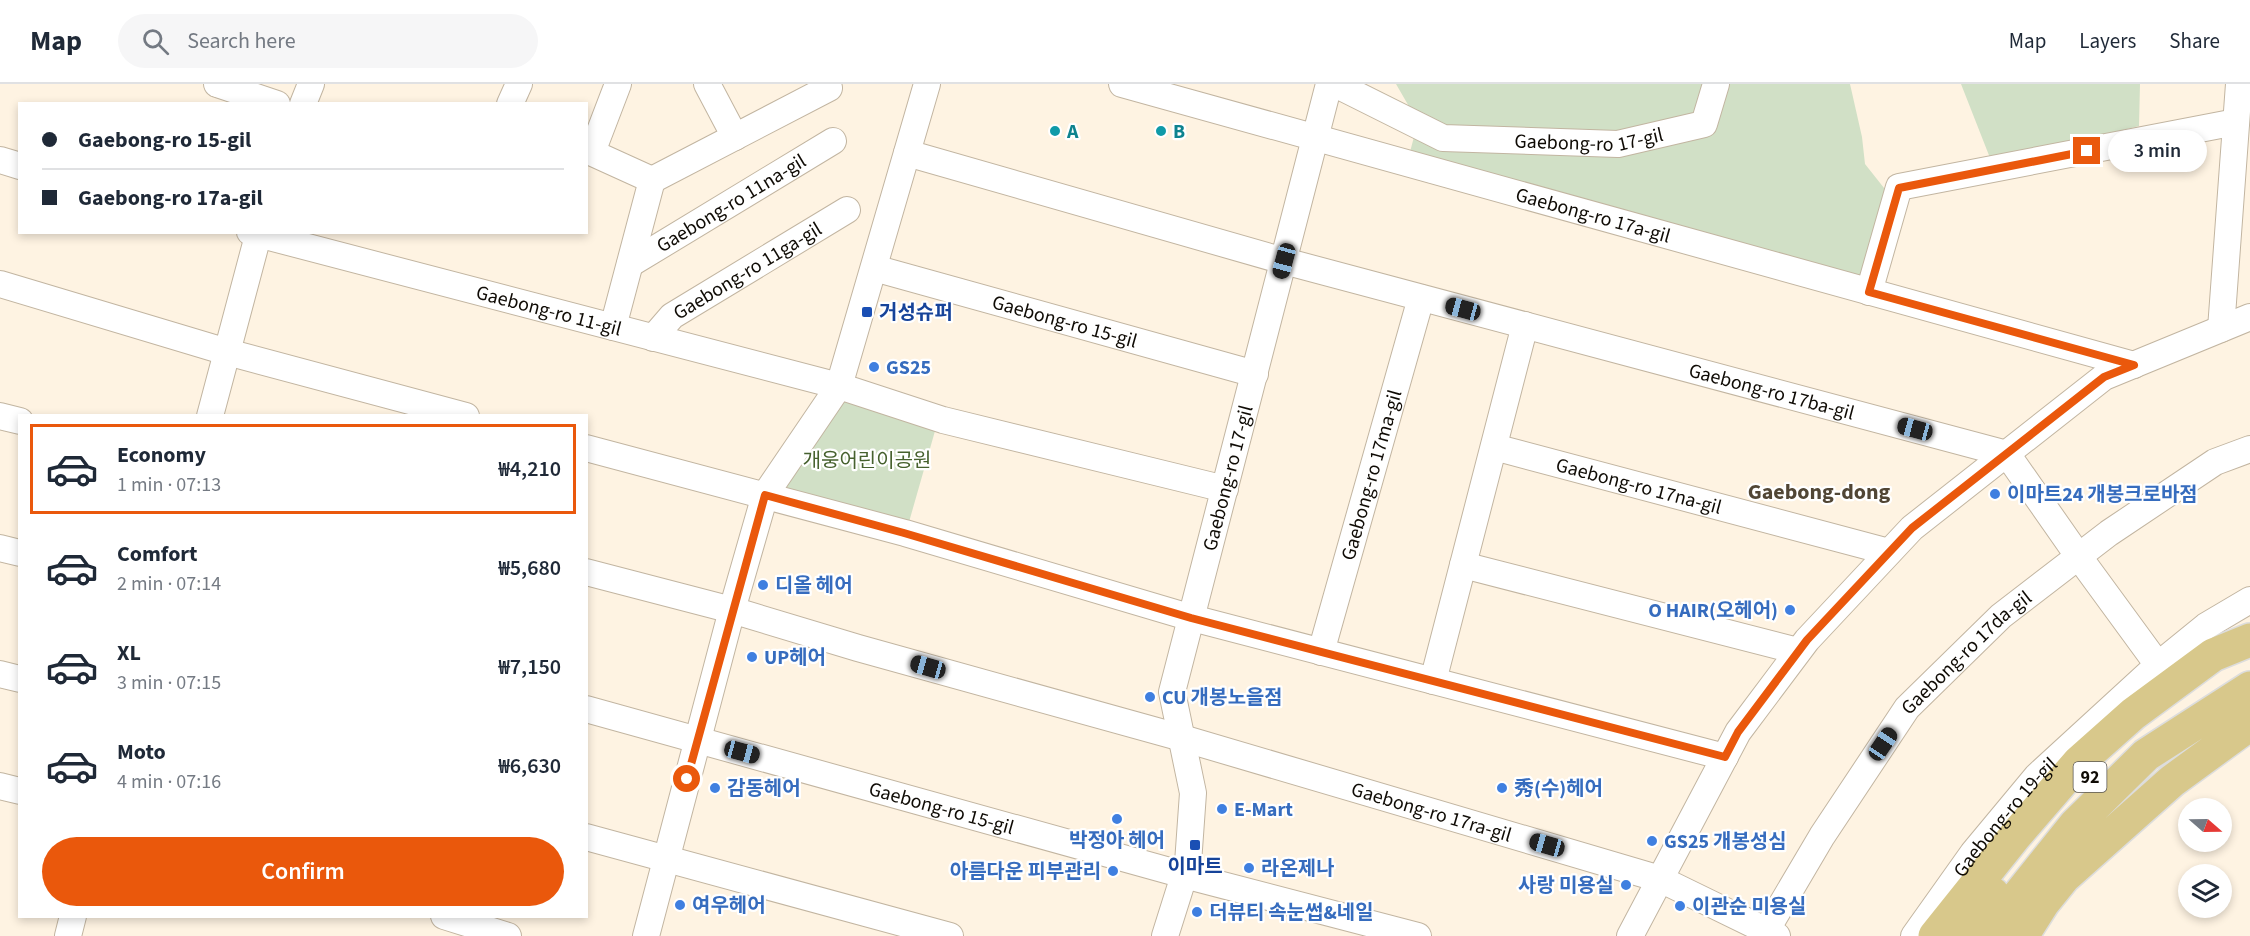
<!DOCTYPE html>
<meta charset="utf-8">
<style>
body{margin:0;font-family:"Source Sans 3","Noto Sans KR",sans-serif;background:#f6f6f7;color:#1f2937;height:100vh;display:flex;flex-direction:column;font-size:22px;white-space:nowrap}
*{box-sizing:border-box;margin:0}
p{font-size:20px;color:#747a83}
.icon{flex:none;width:33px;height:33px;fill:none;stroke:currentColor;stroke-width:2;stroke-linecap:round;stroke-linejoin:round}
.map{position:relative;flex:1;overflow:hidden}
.side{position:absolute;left:18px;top:330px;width:570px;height:504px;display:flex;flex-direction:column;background:#fff;border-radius:0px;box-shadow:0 3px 9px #0003}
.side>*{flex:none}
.guide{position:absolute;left:18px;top:18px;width:570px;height:132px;border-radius:0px;box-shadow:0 3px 9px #0003;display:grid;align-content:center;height:132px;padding:0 24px;background:#fff}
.needle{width:39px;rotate:110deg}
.controls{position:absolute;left:2178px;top:714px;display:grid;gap:12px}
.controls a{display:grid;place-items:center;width:54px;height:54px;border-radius:50%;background:#fff;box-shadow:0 3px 9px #0003;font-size:30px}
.end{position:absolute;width:27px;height:27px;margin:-14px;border:8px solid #ea580c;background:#fff;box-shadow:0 0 0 3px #fff}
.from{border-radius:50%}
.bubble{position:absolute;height:42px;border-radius:21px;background:#fff;box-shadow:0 3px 9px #0003;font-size:20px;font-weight:600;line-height:42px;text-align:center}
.car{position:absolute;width:18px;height:36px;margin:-18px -9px;border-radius:8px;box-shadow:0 0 4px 2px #0007;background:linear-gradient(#222 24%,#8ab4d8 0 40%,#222 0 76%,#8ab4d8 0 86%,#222 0)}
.guide b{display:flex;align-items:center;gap:21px;height:57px;font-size:22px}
.guide b+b{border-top:2px solid #e0e1e3}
.guide i{width:15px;height:15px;background:#1f2937}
ul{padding:10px 0 0;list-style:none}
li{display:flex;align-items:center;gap:18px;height:90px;margin:0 12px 9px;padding:0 12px;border:3px solid transparent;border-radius:0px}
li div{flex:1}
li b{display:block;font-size:22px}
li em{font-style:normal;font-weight:600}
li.selected{border-color:#ea580c}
li>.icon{width:54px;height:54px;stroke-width:1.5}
.button{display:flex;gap:12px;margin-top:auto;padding:12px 24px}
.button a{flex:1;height:69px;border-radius:36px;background:#ea580c;color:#fff;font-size:24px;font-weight:600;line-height:69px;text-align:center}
header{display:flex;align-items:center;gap:36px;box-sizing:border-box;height:84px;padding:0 30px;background:#fff;border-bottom:2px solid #e0e1e3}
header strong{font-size:28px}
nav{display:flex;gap:33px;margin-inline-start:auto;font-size:21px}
.search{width:420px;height:54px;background:#f6f6f7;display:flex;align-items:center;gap:15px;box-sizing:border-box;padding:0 21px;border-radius:33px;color:#747a83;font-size:22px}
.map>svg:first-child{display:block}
.green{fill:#d1e0c6}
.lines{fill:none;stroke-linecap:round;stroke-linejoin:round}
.minor-casing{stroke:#c2b5a1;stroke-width:28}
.major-casing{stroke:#dddddc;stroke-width:36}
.minor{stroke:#fff;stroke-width:26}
.major{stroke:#d8c88b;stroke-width:33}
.route{stroke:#ea580c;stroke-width:8}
.culture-dot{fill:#0f9aa8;stroke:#fff;stroke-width:2}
.transit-dot{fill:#1a4fb4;stroke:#fff;stroke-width:2}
.shop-dot{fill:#3f7fe0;stroke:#fff;stroke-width:2}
.labels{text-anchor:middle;stroke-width:4.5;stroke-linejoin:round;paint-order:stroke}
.shield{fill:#fff;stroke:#575450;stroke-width:1.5}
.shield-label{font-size:18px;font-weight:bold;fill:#0f0b05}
.culture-label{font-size:20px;font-weight:bold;fill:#0d838f;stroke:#fff;text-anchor:start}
.street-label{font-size:20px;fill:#0f0b05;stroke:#fff}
.transit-label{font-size:20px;font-weight:bold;fill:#164399;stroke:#fff;text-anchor:start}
.shop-label{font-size:20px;font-weight:bold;fill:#366cbe;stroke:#fff;text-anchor:start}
.park-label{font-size:20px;fill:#46612e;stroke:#fff}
.quarter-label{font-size:22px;font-weight:bold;fill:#514635;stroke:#fff}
</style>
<header>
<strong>Map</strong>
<div class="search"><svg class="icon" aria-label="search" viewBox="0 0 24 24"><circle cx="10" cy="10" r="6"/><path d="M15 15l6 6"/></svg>Search here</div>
<nav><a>Map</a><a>Layers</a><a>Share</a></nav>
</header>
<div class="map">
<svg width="2250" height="852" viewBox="0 0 2250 852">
<rect width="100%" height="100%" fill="#fef3e2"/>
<path class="green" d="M1396 0H1850L1862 53 1865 80 1888 109 1857 204 1407 79 1418 38Z
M1961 0H2140L2139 42 1992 79Z
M844 308 937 340 907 445 773 409Z"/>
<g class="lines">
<g class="minor-casing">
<g id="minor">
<path d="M217 0 277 20"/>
<path d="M707 0 735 53"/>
<path id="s1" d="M1122 0 2134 281"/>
<path id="s2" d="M1335 0 1443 54 1618 60 1704 40 1716 0"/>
<path d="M303 20 311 0"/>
<path d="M510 20 519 0"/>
<path d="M586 66 652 96 613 243"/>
<path d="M592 68 618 0"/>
<path id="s3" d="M907 69 1284 177 2007 370 2079 473 2158 581"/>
<path d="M0 76 20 82"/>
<path d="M652 96 829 4"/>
<path id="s4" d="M250 148 839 302 943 336 1225 405"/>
<path id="s5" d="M630 180 833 57"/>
<path id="s6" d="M874 184 1255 290"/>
<path d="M0 200 227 268 466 332"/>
<path d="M1869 208 1899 103 2236 38"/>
<path d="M2221 245 2239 0"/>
<path id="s7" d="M653 254 672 232 847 126"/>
<path d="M0 332 20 337"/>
<path d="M210 332 259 148"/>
<path id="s8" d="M1494 363 1889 468"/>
<path d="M586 364 905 449 1192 534 1725 673"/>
<path d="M0 464 20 469"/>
<path d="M1463 481 1798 567"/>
<path id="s9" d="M586 488 732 526 858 564 1182 654 1660 795 1777 852"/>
<path id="s10" d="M1321 568 1421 214"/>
<path d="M0 590 20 595"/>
<path d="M1433 597 1525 241"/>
<path id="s11" d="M586 625 1184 791 1418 852"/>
<path d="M0 702 20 707"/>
<path d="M586 753 950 852"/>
<path d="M444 832 508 852"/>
<path d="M68 852 73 832"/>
<path d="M646 852 732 526 765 411 839 302 927 0"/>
<path id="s12" d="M1165 852 1188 779 1193 709 1172 608 1329 0"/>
<path d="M1630 852 1738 648 1807 556 1912 444 2104 293 2250 233"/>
<path id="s13" d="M1763 852 1822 752 1907 624 2001 532 2109 449 2215 378 2250 365"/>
<path id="s14" d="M1914 852 1973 769 2037 692 2158 581 2206 542 2250 516"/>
</g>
</g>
<g class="major-casing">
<path id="major" d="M1935 852 2015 752 2079 678 2133 630 2213 571 2250 556
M1965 852 1993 810
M1989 852 2003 831 2075 741 2146 671 2250 604
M2022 852 2043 819 2064 793 2172 697 2250 640"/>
</g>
<use href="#minor" class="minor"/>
<use href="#major" class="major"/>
</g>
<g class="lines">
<path class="route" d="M687 695 765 411 904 449 1191 534 1725 673 1738 648 1807 556 1912 444 2104 293 2134 281 1869 208 1899 104 2087 67"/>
</g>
<g class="culture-dot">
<circle cx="1055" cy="47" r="6"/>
<circle cx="1161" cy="47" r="6"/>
</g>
<g class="transit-dot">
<rect x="861" y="222" width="12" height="12" rx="3"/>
<rect x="1189" y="755" width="12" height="12" rx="3"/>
</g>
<g class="shop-dot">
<circle cx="874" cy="283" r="6"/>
<circle cx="1995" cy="410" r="6"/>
<circle cx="763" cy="501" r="6"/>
<circle cx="1790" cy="526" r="6"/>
<circle cx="752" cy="573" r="6"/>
<circle cx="1150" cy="613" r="6"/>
<circle cx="715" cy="704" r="6"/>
<circle cx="1502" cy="704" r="6"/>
<circle cx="1222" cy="725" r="6"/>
<circle cx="1117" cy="735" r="6"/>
<circle cx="1652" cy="757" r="6"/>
<circle cx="1249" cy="784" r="6"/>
<circle cx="1113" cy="787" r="6"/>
<circle cx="1626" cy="801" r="6"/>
<circle cx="680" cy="821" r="6"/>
<circle cx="1680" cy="822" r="6"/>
<circle cx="1197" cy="828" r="6"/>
</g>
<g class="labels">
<rect class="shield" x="2073.5" y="678" width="33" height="30" rx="4.5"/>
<g class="shield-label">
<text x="2090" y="699">92</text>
</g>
<g class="culture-label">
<text x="1067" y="54">A</text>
<text x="1173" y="54">B</text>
</g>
<g class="street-label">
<text dy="7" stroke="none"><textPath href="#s2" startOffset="267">Gaebong-ro 17-gil</textPath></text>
<text dy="7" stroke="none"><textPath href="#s5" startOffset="118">Gaebong-ro 11na-gil</textPath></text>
<text dy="7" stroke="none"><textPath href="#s1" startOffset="489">Gaebong-ro 17a-gil</textPath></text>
<text dy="7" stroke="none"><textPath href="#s7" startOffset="117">Gaebong-ro 11ga-gil</textPath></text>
<text dy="7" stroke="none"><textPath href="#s4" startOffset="309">Gaebong-ro 11-gil</textPath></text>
<text dy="7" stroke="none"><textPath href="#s6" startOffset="198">Gaebong-ro 15-gil</textPath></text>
<text dy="7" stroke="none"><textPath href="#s3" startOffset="897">Gaebong-ro 17ba-gil</textPath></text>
<text dy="7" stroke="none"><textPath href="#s10" startOffset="184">Gaebong-ro 17ma-gil</textPath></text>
<text dy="7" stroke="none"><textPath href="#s12" startOffset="471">Gaebong-ro 17-gil</textPath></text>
<text dy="7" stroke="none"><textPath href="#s8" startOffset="150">Gaebong-ro 17na-gil</textPath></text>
<text dy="7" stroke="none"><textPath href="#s13" startOffset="351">Gaebong-ro 17da-gil</textPath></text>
<text dy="7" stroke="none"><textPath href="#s11" startOffset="369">Gaebong-ro 15-gil</textPath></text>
<text dy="7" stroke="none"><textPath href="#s9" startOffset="879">Gaebong-ro 17ra-gil</textPath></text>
<text dy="7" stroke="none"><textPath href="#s14" startOffset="150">Gaebong-ro 19-gil</textPath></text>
</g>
<g class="transit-label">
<text x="879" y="235">거성슈퍼</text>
<text x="1195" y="789" text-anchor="middle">이마트</text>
</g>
<g class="shop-label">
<text x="886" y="290">GS25</text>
<text x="2007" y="417">이마트24 개봉크로바점</text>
<text x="775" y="508">디올 헤어</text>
<text x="1778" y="533" text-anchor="end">O HAIR(오헤어)</text>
<text x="764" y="580">UP헤어</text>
<text x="1162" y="620">CU 개봉노을점</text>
<text x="727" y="711">감동헤어</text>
<text x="1514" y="711">秀(수)헤어</text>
<text x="1234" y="732">E-Mart</text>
<text x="1117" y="763" text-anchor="middle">박정아 헤어</text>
<text x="1664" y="764">GS25 개봉성심</text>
<text x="1261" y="791">라온제나</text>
<text x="1101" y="794" text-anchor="end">아름다운 피부관리</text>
<text x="1614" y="808" text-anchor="end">사랑 미용실</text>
<text x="692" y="828">여우헤어</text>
<text x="1692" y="829">이관순 미용실</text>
<text x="1209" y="835">더뷰티 속눈썹&amp;네일</text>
</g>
<g class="park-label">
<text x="867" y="383">개웅어린이공원</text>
</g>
<g class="quarter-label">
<text x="1819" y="415">Gaebong-dong</text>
</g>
</g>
</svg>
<div class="controls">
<a><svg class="needle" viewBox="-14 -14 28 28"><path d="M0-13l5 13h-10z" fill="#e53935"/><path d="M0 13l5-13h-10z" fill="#747a83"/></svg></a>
<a><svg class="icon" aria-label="layers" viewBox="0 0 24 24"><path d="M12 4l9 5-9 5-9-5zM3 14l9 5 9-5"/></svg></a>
</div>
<i class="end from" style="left:687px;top:695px"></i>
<i class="end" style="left:2087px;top:67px"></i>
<div class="bubble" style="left:2108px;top:46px;width:99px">3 min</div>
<i class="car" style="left:1284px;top:177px;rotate:195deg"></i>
<i class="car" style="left:1463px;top:225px;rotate:285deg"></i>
<i class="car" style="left:1915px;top:345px;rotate:285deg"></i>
<i class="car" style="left:928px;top:583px;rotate:286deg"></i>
<i class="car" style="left:1883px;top:660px;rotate:34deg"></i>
<i class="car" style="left:742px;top:668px;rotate:105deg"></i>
<i class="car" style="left:1547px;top:761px;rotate:286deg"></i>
<div class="guide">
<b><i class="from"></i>Gaebong-ro 15-gil</b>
<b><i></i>Gaebong-ro 17a-gil</b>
</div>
<section class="side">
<ul>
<li class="selected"><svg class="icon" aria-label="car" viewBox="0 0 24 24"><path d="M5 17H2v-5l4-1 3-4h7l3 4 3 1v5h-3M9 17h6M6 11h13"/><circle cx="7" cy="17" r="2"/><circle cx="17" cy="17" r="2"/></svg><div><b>Economy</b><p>1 min · 07:13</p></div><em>₩4,210</em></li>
<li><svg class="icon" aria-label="car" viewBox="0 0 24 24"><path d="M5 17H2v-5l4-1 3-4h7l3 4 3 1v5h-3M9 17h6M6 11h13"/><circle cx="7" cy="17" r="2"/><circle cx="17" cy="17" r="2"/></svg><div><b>Comfort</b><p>2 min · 07:14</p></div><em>₩5,680</em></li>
<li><svg class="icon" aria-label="car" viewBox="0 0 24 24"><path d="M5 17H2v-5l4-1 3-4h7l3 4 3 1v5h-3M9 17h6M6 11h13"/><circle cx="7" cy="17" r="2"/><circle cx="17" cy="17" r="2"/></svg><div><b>XL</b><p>3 min · 07:15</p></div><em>₩7,150</em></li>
<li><svg class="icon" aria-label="car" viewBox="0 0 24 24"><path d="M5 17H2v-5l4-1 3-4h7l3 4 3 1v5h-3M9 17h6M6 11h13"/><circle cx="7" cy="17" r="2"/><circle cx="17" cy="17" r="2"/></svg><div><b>Moto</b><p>4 min · 07:16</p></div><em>₩6,630</em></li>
</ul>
<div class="button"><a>Confirm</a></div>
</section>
</div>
